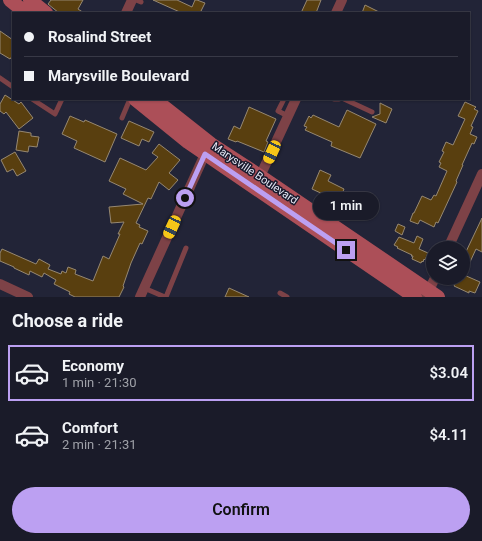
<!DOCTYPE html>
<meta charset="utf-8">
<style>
body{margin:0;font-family:Roboto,sans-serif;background:#272835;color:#f1f3f6;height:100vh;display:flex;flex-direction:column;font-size:15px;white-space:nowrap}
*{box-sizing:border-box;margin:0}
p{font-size:13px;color:#9fa1a8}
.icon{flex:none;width:22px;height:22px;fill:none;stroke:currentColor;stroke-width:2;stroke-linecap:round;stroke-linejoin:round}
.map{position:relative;height:297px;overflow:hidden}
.details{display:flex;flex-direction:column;background:#1a1b29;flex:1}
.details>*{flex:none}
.guide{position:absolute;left:12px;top:12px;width:458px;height:88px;border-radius:0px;box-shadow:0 1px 3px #0004,0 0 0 1px #383946;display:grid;align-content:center;height:88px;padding:0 12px;background:#1a1b29}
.buttons{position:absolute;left:426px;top:241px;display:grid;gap:8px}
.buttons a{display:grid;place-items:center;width:44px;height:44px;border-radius:50%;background:#1a1b29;box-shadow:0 1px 3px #0004,0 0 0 1px #383946;font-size:20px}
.end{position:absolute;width:18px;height:18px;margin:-9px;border:5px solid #bca0f2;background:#111;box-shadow:0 0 0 2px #111}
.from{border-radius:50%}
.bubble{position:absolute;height:28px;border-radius:14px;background:#1a1b29;box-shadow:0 1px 3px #0004,0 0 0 1px #383946;font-size:13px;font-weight:600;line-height:28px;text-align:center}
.car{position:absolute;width:12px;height:24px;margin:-12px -6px;border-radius:5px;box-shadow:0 0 3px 1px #0007;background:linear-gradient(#f5c518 24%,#345 0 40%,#f5c518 0 76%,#345 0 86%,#f5c518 0)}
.guide b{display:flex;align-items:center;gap:14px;height:38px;font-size:15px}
.guide b+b{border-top:1px solid #383946}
.guide i{width:10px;height:10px;background:#f1f3f6}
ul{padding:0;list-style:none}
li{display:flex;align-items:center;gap:12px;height:56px;margin:0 8px 6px;padding:0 4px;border:2px solid transparent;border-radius:0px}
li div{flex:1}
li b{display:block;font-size:15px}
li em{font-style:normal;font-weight:600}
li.active{border-color:#bca0f2}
li>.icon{width:36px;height:36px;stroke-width:1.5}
h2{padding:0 12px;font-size:18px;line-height:48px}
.primary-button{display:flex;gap:8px;margin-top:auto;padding:8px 12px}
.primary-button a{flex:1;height:46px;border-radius:24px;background:#bca0f2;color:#111;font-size:16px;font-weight:600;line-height:46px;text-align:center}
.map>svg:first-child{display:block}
.building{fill:#593f0f;stroke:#968872}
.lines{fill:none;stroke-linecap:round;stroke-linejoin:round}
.service{stroke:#7d4247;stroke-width:5}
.minor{stroke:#7d4247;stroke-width:10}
.secondary{stroke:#ac4f58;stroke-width:14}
.route{stroke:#bca0f2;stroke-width:5}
.labels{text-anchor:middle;stroke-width:3;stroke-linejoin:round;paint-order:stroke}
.street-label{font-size:11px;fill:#e6e8f5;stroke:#191a2d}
</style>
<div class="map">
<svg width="482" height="297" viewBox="0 0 482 297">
<rect width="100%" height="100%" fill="#222437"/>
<path class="building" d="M51 0H83L78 9 84 13H59L48 4Z
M153 0H177L192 7 195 0H197L205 3 201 11 206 13H182Z
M307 0H321L316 13H301Z
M365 5 381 13H362Z
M0 31 13 40V55L10 59 0 53Z
M5 95 19 104 21 102 33 118 19 129 6 112 4 114 0 111V104Z
M465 102 476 107 474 109 478 111 471 126 473 127 470 134 477 137 474 144 472 143 462 165H463L456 181 457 182 438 223 436 222 434 227 420 220 418 224 410 221 413 213H414L422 196 431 200 434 195 436 196 447 171 439 167 441 163 439 162 444 152 442 151 446 142 453 145 465 119 458 116Z
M380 103 392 109 386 123 372 117 380 114Z
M249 107 276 119 266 141 268 142 264 152 237 141 236 142 228 139 234 126 240 129Z
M347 110 376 124 360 158 331 146 332 142 305 130 307 127 304 126 309 116 311 118 313 115 339 127Z
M70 116 84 122 85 120 117 134 105 162 74 148 77 141 62 134Z
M129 121 154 132 149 142 142 139 139 146 121 138Z
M19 131 31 133V136L39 137 37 147 29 146 28 152 16 150Z
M159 144 180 160 169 173 178 180 169 190 159 182 151 199 148 198 136 223 140 225 139 227 148 231 142 244 140 243 131 263 123 286 124 287 119 297H75L69 294 70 292 54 284 56 280 44 273 42 277 30 271 29 275 14 268V267L0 261V253L2 249 36 264 39 259 50 265 48 269 61 274 62 271 66 273 68 267 76 270 75 274 93 281 103 256 109 259 120 234H118L124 222 111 223 109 207 143 204 123 194 126 189 109 181 120 158 146 170 158 157 152 153Z
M15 152 26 171 17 176 13 169 7 172 1 160Z
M320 170 331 175 328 181 344 189 339 201 334 198 333 201 324 197 325 195 312 189Z
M482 218V252L476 249 464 275 480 282 475 293 469 291V293L454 286 455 284 441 278H463V258Z
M398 224 405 227 402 235 395 231Z
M417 236 423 239 419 249 428 253 425 260 424 259 423 262 422 261 421 263 412 259 413 256H411L412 255 397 248 398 247 394 245 399 237 414 243Z
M229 288 249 297H225Z"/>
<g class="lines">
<path class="service" d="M136 0 141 2
M0 78 13 87
M32 99 55 114 62 99
M284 99 278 111 288 116
M334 99H339
M344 99 372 112
M122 118 130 99
M144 288 165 297
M280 293 287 297
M166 297 186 248"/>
<path class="minor" d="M126 13 132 0
M336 13 342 0
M257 183 296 99
M448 248 482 174
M0 284 28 297
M426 296 435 278
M140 297 205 154"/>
<path class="secondary" d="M10 0 26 13
M30 0 46 13
M135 99 188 142 415 297
M154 99 211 144 260 176 438 297"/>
</g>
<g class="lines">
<path class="route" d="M185 198 205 154 346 250"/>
</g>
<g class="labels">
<g class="street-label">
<text transform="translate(255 173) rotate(34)" y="4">Marysville Boulevard</text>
</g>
</g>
</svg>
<div class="buttons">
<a><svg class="icon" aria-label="layers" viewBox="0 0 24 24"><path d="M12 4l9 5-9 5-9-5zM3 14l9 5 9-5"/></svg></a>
</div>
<i class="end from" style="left:185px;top:198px"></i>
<i class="end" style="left:346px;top:250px"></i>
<div class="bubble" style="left:313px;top:192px;width:66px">1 min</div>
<i class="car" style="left:272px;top:152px;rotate:205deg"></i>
<i class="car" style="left:172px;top:227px;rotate:205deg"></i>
<div class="guide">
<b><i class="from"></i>Rosalind Street</b>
<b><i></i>Marysville Boulevard</b>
</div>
</div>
<section class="details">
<h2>Choose a ride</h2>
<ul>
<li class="active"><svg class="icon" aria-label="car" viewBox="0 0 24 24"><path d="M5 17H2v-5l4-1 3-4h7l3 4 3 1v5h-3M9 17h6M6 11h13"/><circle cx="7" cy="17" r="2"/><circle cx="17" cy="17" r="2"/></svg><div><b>Economy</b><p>1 min · 21:30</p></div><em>$3.04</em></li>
<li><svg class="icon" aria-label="car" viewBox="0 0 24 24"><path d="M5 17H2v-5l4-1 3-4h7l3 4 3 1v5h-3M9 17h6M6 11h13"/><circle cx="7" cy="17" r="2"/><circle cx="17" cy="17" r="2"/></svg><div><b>Comfort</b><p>2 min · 21:31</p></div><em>$4.11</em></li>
</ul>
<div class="primary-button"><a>Confirm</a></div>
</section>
